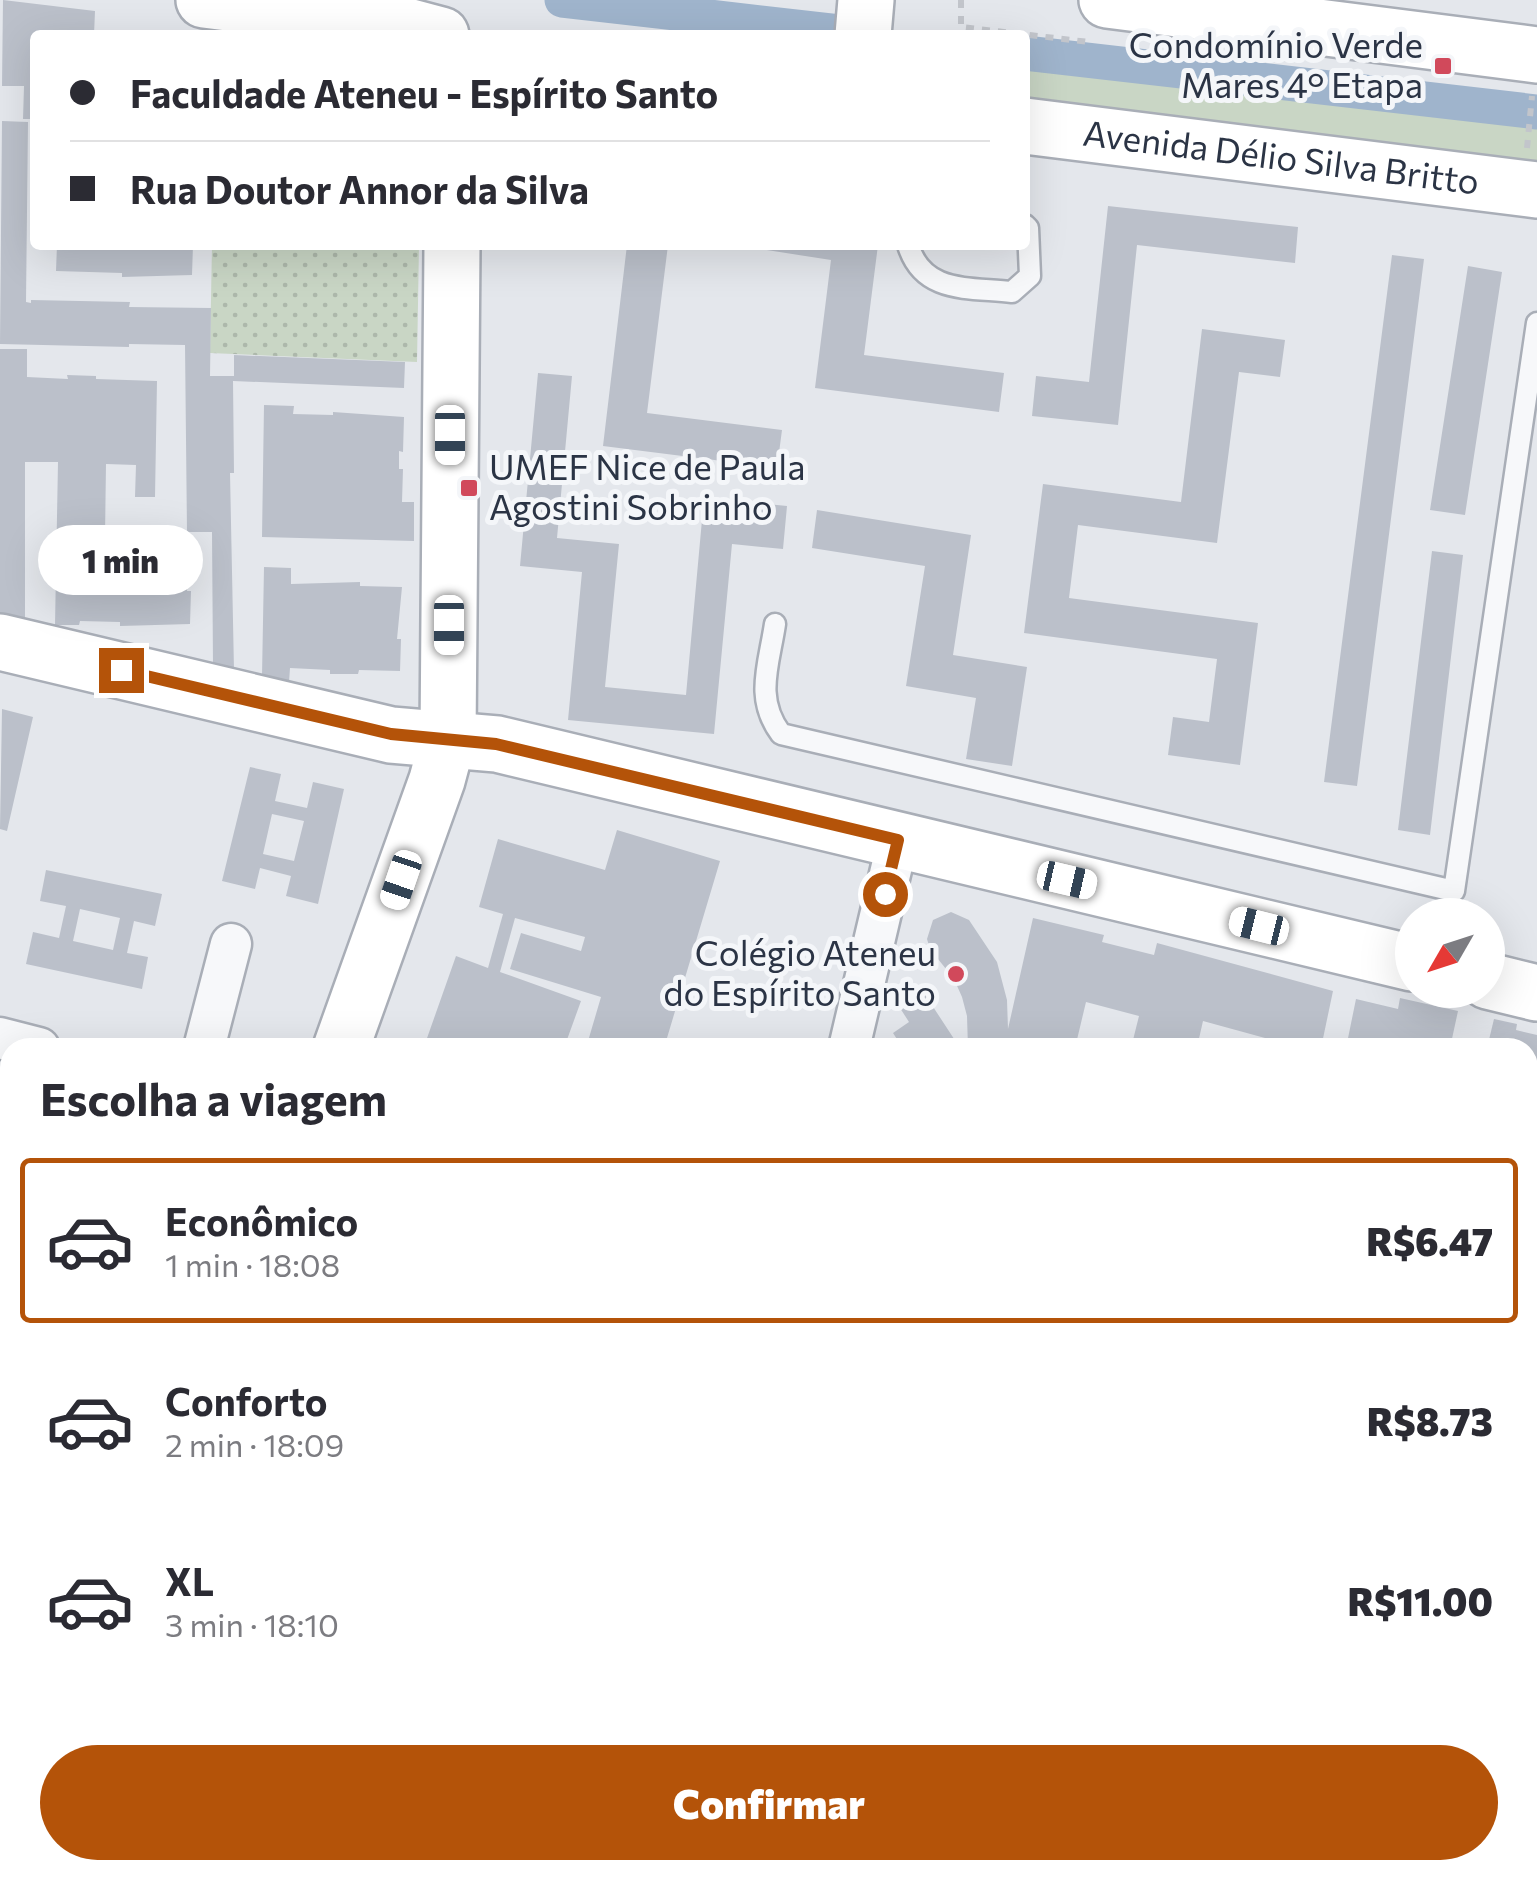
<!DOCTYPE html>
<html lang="pt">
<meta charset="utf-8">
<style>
body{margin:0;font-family:Commissioner,sans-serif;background:#f7f7f7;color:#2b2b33;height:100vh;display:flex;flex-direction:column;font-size:38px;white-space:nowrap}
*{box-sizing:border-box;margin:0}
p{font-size:32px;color:#7c7c81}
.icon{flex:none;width:55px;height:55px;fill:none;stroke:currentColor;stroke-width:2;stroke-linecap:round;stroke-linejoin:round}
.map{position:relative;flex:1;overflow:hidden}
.sheet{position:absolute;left:0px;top:1038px;width:1538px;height:842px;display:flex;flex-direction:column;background:#fff;border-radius:30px 30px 0 0;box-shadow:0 10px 40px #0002}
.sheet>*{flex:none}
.guide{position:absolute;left:30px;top:30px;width:1000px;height:220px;border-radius:10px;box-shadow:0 10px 40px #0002;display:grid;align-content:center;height:220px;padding:0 40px;background:#fff}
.needle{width:65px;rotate:231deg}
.tools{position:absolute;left:1395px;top:898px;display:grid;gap:20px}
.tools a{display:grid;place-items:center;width:110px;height:110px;border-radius:50%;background:#fff;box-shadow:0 10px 40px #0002;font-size:50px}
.end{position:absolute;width:45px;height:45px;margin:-22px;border:12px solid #b45309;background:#fff;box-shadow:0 0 0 5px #fff}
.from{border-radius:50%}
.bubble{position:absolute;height:70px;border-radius:35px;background:#fff;box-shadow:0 10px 40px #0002;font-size:32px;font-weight:800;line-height:70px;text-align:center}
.car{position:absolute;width:30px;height:60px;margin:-30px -15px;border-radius:12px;box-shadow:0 0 8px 2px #0007;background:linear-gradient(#fff 24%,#345 0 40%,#fff 0 76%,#345 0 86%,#fff 0)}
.guide b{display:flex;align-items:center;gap:35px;height:95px;font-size:38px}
.guide b+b{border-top:2px solid #e1e1e2}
.guide i{width:25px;height:25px;background:#2b2b33}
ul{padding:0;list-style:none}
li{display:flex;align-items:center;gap:30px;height:165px;margin:0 20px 15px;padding:0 20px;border:5px solid transparent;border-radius:10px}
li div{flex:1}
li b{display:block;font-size:38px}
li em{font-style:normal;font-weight:800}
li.on{border-color:#b45309}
li>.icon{width:90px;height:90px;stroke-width:1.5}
h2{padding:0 40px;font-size:45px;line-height:120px}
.action{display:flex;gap:20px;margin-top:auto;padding:20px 40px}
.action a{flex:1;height:115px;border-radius:60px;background:#b45309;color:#fff;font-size:40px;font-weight:800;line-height:115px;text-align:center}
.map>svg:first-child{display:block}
.grass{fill:url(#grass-dots)}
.green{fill:#c9d6c5}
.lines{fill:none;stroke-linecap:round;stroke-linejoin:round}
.canal{stroke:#9fb4cc;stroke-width:35}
.building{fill:#bbc0ca;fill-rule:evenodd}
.lane-casing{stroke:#a9aeb7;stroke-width:25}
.street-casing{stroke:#a9aeb7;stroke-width:45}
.secondary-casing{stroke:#a9aeb7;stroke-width:60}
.path{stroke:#c2c5cb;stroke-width:6;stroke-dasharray:8 8;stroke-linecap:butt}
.lane{stroke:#f7f8fa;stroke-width:20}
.street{stroke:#f7f8fa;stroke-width:40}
.secondary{stroke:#fff;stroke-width:55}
.route{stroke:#b45309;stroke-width:12}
.poi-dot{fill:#d1495b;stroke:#f4f6f9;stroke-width:4}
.labels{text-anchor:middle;stroke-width:10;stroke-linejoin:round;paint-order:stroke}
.poi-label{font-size:35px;fill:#2b3445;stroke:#f4f6f9;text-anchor:end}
.street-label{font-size:35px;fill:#2b3445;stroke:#f4f6f9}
</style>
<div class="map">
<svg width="1537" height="1879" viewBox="0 0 1537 1879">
<defs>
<pattern id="grass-dots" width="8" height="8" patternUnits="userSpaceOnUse" patternTransform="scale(2.5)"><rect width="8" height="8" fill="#c9d6c5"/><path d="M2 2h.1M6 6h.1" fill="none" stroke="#adb8ab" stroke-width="1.8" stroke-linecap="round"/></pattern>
</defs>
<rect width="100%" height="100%" fill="#e4e7ec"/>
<path class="grass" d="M212 245H419L417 362 210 353Z
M398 1870H585L593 1879H391Z"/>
<path class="green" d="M1025 36 1537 104V161L1025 99Z"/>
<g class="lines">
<path class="canal" d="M562 0 866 35
M1025 53 1537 112"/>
</g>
<path class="building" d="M3 0 95 11 94 35H35V119H23L24 86H2Z
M2 121 28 122 26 302 31 303V300L130 302 129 307 211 308 210 376H234V355L405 362 404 388 233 381 234 473H230L234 670 213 666 212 532H187L185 345 129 344V347L0 344Z
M1108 206 1298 227 1295 263 1137 245 1118 425 1032 416 1036 376 1089 382Z
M57 245H193L192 275 122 277V273L56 271Z
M627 245H668L647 413 782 430 777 468 603 446Z
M734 245H878L864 355 1004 373 999 412 815 388 831 260Z
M1392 255 1424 259 1357 786 1324 782Z
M1468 266 1502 272 1465 515 1430 510Z
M1202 329 1285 340 1280 377 1239 372 1217 543 1078 525 1069 598 1258 623 1240 765 1168 755 1173 717 1209 722 1217 659 1024 633 1043 484 1181 502Z
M0 349H27V377L68 379 67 375 96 376V379L157 381 155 497H135L136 465 106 464 105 537 150 535V538L192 539 187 591H191L190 624 120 626V622L80 621 79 625H55L58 462H25V623L0 617Z
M538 373 572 376 557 538 619 544 605 687 686 695 704 498 787 506 783 549 732 544 714 734 568 720 582 572 520 566Z
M264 405 294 406 293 414 333 415V412L404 417 403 452 399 451V469H403L402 502H414V541L262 537Z
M817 510 971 535 953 655 1027 667 1012 766 966 759 976 698 906 686 925 566 812 548Z
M1432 551 1463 555 1430 835 1398 830Z
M264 567 291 568V584L360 582V586L402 587 397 639H401L400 671 359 670 358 674H330V670L290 668 289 682 262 676Z
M2 709 33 717 7 831 0 829Z
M250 767 281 774 275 801 307 808 313 782 344 789 318 904 286 896 291 876 260 868 255 889 222 881ZM272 814 304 821 294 861 263 854Z
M617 830 720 861 664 1048H586L601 997 510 969 521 933 581 951 585 937 515 918 500 972 581 1001 564 1048H443L426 1041 456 956 488 968 503 914 479 907 498 839 605 870Z
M46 870 162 894 155 926 134 921 127 953 148 957 142 989 26 964 33 932 59 938 66 906 40 901ZM80 909 120 918 113 950 73 941Z
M951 912 969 920 997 962 1007 1000 1008 1029 1033 918 1104 935 1102 942 1154 955 1157 943 1333 991 1321 1048H1263L1265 1038 1203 1021 1198 1043 1209 1048H1131L1139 1016 1086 1002 1075 1048H968L967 1016 962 997 954 979 930 949 927 939 933 920Z
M924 993 960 1048H895L900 1044 893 1033 909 1022 900 1008Z
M1400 998 1458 1011 1450 1048H1346L1356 999 1398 1009Z
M1494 1019 1517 1024 1516 1030 1537 1035V1135L1528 1133V1048H1487Z
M10 1591V1679L0 1704V1616Z
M81 1870H117L113 1879H78Z
M125 1870H185L182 1879H147Z
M647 1870H724L747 1879H669Z"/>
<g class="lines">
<g class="lane-casing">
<path id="lane" d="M908 245C923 294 968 287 1012 292L1030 276 1028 228 1025 225
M775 624C769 665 754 698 781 734L1454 891 1537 323
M0 1483 10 1488
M0 1730 10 1734
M596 1870 603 1879
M270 1879 272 1874
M381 1879 388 1870"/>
</g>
<g class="street-casing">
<path id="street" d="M0 1038 39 1048
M204 1048 231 944
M849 1048 898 840
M1528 1309 1537 1311
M1528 1689 1537 1691
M813 1870 836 1879"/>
</g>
<g class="secondary-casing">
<g id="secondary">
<path d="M204 0 403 25 441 35"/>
<path d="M1107 0 1537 55"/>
<path d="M863 35 866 0"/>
<path id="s1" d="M1025 126 1537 190"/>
<path d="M0 642 391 735 497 744 1412 963"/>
<path d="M1488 981 1537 993"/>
<path d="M341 1048 437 780 448 739 452 245"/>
<path d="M1528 1792 1537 1779"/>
<path d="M0 1869 10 1843"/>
<path d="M1433 1879 1443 1870"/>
</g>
</g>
<path class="path" d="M961 0V27L1089 42
M1527 148 1532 96"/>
<use href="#lane" class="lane"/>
<use href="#street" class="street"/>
<use href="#secondary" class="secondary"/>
</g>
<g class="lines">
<path class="route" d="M121 670 391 734 496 744 898 840 885 894"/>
</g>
<g class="poi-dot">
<rect x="1433" y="56" width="20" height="20" rx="5"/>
<rect x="459" y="478" width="20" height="20" rx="5"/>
<circle cx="956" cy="974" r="10"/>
</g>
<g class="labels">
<g class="poi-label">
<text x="1423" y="58">Condomínio Verde<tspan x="1423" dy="40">Mares 4° Etapa</tspan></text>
<text x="489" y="480" text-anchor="start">UMEF Nice de Paula<tspan x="489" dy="40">Agostini Sobrinho</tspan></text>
<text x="936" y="966">Colégio Ateneu<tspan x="936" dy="40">do Espírito Santo</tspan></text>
</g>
<g class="street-label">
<text dy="12" stroke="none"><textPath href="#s1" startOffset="258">Avenida Délio Silva Britto</textPath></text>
</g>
</g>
</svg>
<div class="tools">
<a><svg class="needle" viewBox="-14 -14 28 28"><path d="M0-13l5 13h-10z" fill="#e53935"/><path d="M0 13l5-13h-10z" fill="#7c7c81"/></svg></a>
</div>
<i class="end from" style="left:885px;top:894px"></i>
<i class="end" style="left:121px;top:670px"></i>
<div class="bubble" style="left:38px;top:525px;width:165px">1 min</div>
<i class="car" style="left:450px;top:435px;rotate:180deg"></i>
<i class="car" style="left:449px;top:625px;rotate:180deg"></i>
<i class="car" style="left:401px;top:880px;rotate:199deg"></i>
<i class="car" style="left:1067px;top:880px;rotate:103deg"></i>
<i class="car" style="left:1259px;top:926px;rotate:284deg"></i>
<div class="guide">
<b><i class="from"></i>Faculdade Ateneu - Espírito Santo</b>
<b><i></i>Rua Doutor Annor da Silva</b>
</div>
<section class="sheet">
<h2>Escolha a viagem</h2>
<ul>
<li class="on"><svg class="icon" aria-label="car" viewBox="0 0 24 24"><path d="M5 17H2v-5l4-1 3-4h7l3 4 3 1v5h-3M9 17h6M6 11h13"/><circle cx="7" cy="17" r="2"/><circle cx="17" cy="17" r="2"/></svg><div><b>Econômico</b><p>1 min · 18:08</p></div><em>R$6.47</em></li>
<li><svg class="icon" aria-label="car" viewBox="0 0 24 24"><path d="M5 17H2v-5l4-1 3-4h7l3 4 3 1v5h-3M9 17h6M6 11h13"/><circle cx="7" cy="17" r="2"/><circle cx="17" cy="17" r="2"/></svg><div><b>Conforto</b><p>2 min · 18:09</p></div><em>R$8.73</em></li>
<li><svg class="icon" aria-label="car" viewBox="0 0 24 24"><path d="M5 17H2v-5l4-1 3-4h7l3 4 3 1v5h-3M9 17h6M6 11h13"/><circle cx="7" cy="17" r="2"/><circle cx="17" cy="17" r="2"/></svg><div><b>XL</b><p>3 min · 18:10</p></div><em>R$11.00</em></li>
</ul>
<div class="action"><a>Confirmar</a></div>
</section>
</div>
